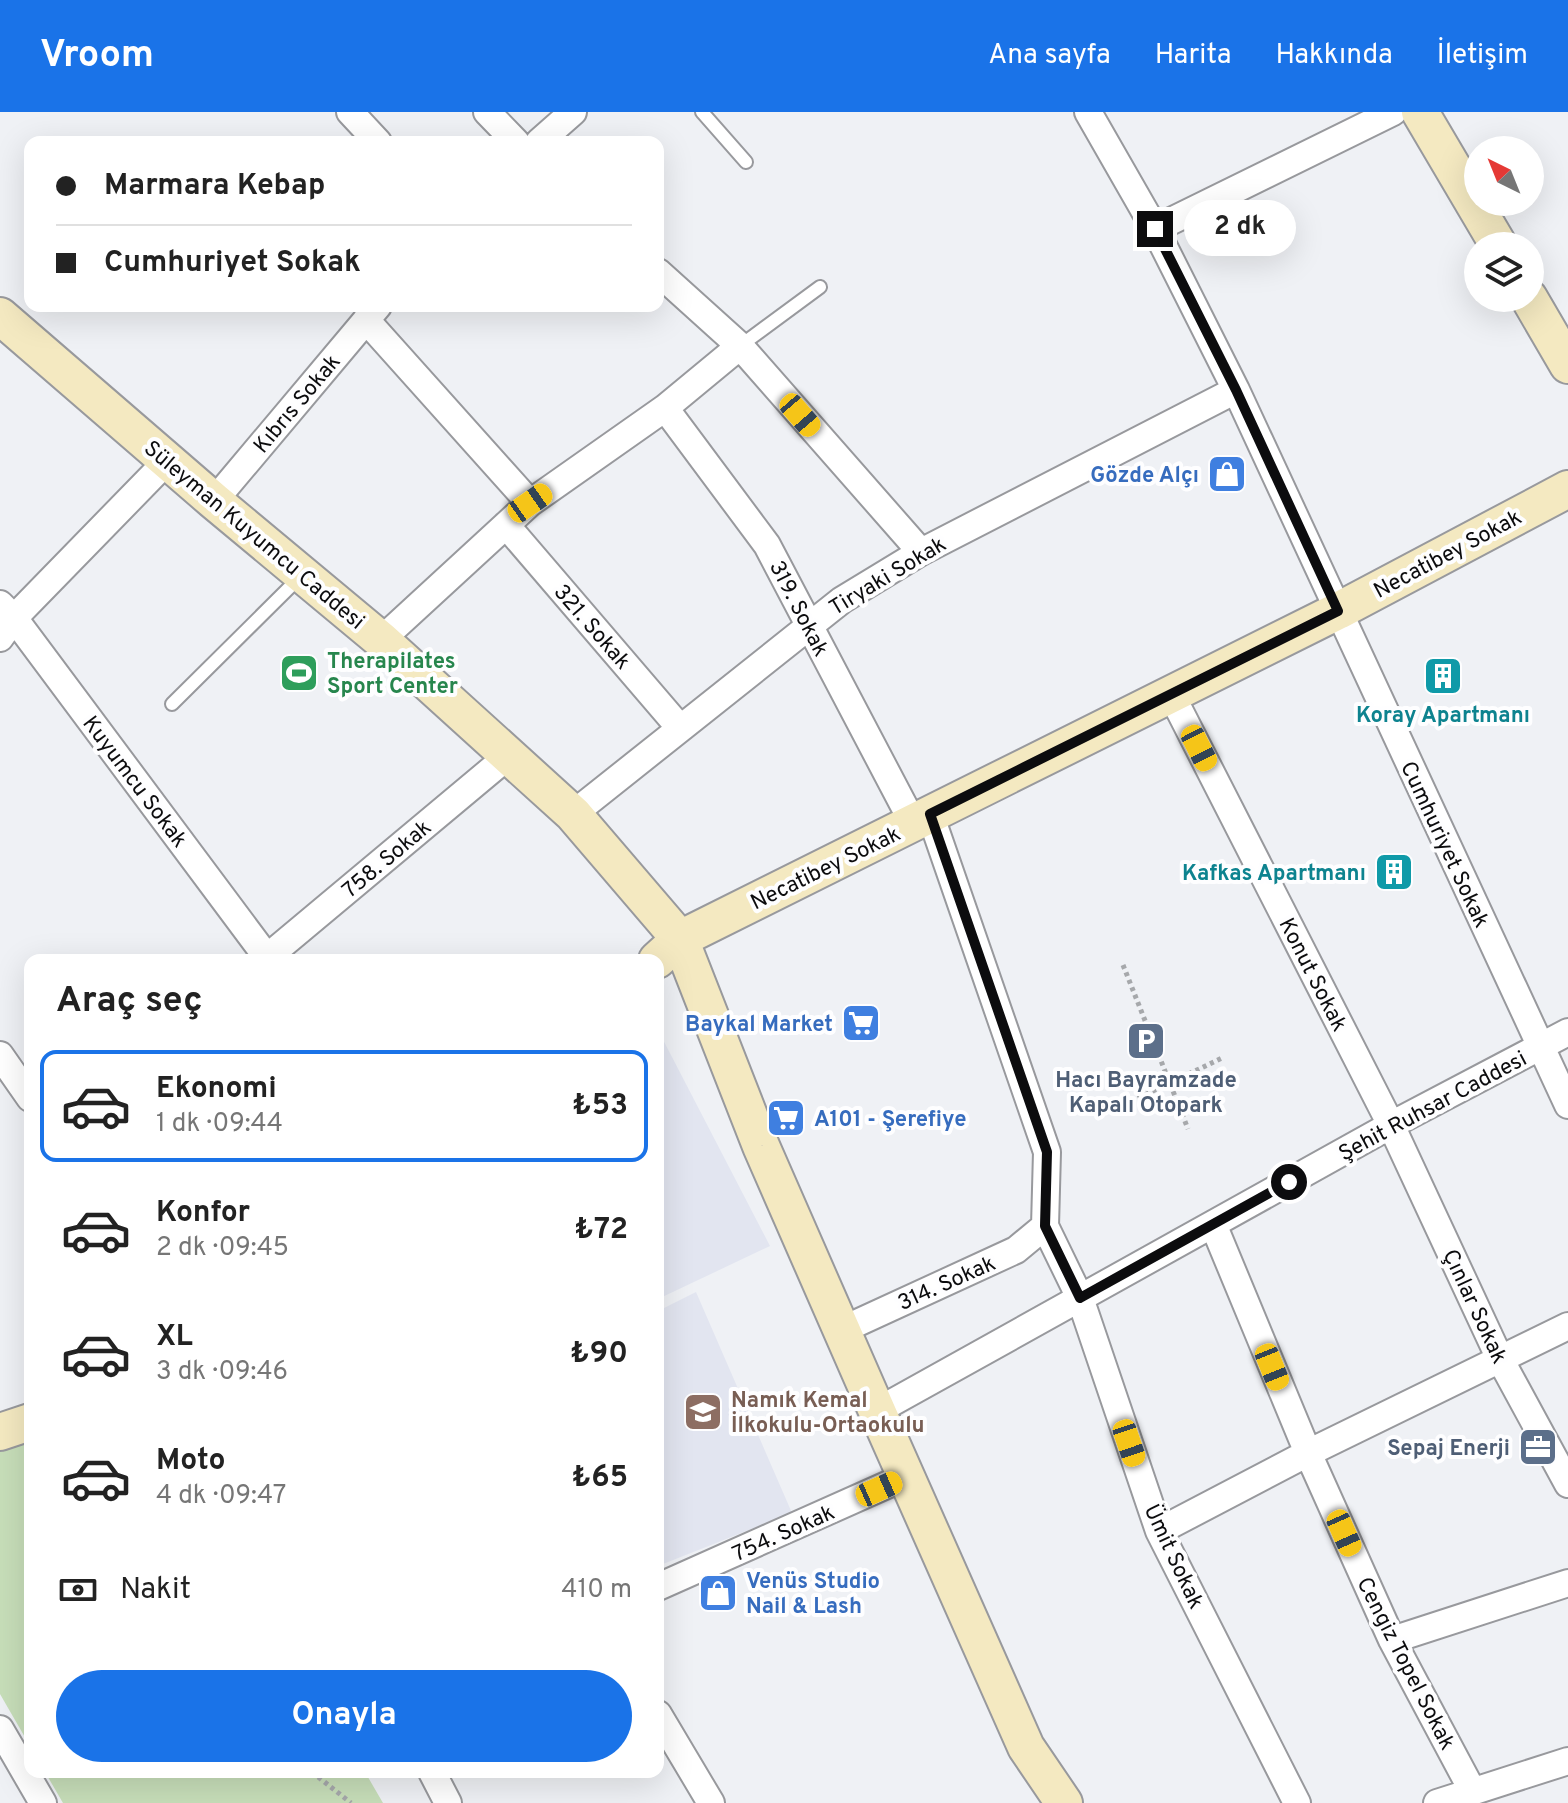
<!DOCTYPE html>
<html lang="tr">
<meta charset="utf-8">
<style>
body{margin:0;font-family:Overpass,sans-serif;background:#f6f6f6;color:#222;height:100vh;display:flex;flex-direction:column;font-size:30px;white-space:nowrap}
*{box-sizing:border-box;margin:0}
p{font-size:26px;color:#767676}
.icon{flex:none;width:44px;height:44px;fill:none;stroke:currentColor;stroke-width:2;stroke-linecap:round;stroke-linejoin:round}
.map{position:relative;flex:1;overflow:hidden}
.drawer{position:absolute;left:24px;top:842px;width:640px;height:824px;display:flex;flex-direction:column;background:#fff;border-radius:16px;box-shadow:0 8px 32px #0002}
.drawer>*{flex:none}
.guide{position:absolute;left:24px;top:24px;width:640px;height:176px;border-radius:16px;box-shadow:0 8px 32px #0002;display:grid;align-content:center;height:176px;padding:0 32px;background:#fff}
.needle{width:52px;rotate:317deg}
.tools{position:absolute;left:1464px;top:24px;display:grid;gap:16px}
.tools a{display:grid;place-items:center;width:80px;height:80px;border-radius:50%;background:#fff;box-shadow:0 8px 32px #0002;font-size:40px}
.end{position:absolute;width:36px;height:36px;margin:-18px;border:10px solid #0c0c0e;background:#fff;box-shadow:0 0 0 4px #fff}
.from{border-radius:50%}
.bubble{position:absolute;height:56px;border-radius:28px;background:#fff;box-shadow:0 8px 32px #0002;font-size:26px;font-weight:700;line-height:56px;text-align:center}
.car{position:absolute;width:24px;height:48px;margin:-24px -12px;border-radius:10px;box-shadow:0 0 6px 2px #0007;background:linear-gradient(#f5c518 24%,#345 0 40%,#f5c518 0 76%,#345 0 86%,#f5c518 0)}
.guide b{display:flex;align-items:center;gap:28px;height:76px;font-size:30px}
.guide b+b{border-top:2px solid #e0e0e0}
.guide i{width:20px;height:20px;background:#222}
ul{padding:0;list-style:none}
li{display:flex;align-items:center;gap:24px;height:112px;margin:0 16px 12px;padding:0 16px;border:4px solid transparent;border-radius:16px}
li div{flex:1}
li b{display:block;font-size:30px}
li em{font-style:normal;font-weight:700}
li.on{border-color:#1a73e8}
li>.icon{width:72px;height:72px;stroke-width:1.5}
h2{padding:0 32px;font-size:36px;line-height:96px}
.pay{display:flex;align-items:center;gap:20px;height:88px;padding:0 32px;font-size:30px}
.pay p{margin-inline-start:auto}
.cta{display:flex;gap:16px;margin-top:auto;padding:16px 32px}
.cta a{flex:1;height:92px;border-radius:48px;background:#1a73e8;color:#fff;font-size:32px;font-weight:700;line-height:92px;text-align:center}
header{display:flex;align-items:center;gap:48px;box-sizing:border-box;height:112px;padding:0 40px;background:#1a73e8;color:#fff}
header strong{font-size:38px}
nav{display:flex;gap:44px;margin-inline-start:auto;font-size:28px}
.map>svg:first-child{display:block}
.built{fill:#e2e5f0}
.green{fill:#c7deb9}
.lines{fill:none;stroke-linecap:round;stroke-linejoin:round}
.lane-casing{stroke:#98999d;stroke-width:16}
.street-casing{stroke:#98999d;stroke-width:30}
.secondary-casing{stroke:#98999d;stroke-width:40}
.path{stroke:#a6a8ab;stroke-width:5;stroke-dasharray:4 4;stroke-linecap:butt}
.lane{stroke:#fff;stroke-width:12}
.street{stroke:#fff;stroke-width:26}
.secondary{stroke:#f4e9c1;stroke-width:36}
.route{stroke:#0c0c0e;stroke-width:10}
.labels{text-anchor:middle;stroke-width:8;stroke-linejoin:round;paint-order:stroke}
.street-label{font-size:22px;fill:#0c0c0e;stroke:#fefeff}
.shop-label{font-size:22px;font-weight:bold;fill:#366cbe;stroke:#fefeff;text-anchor:end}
.leisure-label{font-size:22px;font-weight:bold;fill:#27864d;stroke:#fefeff;text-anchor:start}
.culture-label{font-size:22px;font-weight:bold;fill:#0d838f;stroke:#fefeff}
.service-label{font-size:22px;font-weight:bold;fill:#4e5e75;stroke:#fefeff}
.education-label{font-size:22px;font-weight:bold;fill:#785e54;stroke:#fefeff;text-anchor:start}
</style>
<header>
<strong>Vroom</strong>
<nav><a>Ana sayfa</a><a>Harita</a><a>Hakkında</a><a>İletişim</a></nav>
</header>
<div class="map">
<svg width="1568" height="1691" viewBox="0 0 1568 1691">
<rect width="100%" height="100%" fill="#eff1f5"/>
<path class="built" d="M658 918 770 1134 658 1187Z
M696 1180 792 1401 658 1454V1199Z"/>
<path class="green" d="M30 1330V1634L0 1582V1340Z
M45 1660H365L383 1691H63Z"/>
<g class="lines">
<g class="lane-casing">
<path id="lane" d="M702 0 746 50
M740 234 820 175
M172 592 301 464"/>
</g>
<g class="street-casing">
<path id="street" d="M350 0 378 30
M487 0 516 30
M1088 0 1155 117 1236 278 1568 993
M539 30 573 0
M1155 117 1393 0
M658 160 740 234 921 440
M366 208 530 391
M665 296 767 433 913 711
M214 389 378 194
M506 413 680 616
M0 492 14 506 269 848
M0 526 14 506 167 349
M381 528 530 391 665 296 740 234
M1171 582 1391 1013 1499 1245 1568 1372
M573 702 842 488 921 440 1236 278
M930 702 1047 1040 1045 1114 1080 1186 1159 1419 1297 1691
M264 848 508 644
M0 943 30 986
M1213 1112 1308 1341 1392 1528 1473 1680
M842 1218 1016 1138 1045 1114
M877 1299 1391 1013 1568 920
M1159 1419 1308 1341 1568 1214
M658 1475 907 1364
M1392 1528 1568 1471
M658 1602 711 1691
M0 1617 43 1691
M432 1660 448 1691
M1437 1691 1568 1649"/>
</g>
<g class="secondary-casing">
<path id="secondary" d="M1420 0 1499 134
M1529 186 1568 253
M0 204 214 389 381 528 573 702 680 827 761 1034 877 1299 1026 1635 1064 1691
M657 848 680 827 1338 499 1568 377
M0 1320 30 1310"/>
</g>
<path class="path" d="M1123 853 1188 1017
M1109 1000 1222 946
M312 1660 351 1691"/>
<use href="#lane" class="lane"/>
<use href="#street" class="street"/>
<use href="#secondary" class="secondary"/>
</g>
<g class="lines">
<path class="route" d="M1155 117 1236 278 1338 499 930 702 1047 1040 1045 1114 1080 1186 1289 1070"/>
</g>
<defs>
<g id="shop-square" transform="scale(2)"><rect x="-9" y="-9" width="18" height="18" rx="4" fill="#3f7fe0" stroke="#fefeff"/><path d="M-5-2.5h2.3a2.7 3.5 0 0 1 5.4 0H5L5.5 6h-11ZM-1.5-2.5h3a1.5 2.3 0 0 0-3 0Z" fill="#fff"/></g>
<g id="stadium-square" transform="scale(2)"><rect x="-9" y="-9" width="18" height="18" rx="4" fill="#2e9e5b" stroke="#fefeff"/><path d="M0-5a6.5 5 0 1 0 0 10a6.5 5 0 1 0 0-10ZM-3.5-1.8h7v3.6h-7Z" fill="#fff"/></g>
<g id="building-square" transform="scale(2)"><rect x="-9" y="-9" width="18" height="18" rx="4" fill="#0f9aa8" stroke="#fefeff"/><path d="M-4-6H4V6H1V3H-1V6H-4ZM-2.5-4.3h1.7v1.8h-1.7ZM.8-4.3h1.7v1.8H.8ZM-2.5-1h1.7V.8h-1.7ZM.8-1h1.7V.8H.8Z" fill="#fff"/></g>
<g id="supermarket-square" transform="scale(2)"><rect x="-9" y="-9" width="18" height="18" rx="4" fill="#3f7fe0" stroke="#fefeff"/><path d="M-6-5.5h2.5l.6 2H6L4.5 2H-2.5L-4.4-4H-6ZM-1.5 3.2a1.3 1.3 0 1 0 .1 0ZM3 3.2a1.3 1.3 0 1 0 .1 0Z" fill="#fff"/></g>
<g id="parking-square" transform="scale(2)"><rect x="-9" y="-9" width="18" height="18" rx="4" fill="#5c6f8a" stroke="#fefeff"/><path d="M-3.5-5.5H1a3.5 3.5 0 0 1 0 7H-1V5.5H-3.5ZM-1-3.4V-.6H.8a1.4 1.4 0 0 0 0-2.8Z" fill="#fff"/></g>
<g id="school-square" transform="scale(2)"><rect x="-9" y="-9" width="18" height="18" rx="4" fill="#8d6e63" stroke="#fefeff"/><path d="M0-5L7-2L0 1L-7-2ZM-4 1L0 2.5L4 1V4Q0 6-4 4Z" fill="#fff"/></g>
<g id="office-square" transform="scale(2)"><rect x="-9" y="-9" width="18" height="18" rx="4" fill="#5c6f8a" stroke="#fefeff"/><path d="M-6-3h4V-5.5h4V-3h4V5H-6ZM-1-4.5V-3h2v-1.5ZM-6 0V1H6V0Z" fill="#fff"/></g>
</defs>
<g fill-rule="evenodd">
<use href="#shop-square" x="1227" y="362"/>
<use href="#stadium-square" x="299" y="561"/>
<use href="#building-square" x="1443" y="564"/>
<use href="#building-square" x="1394" y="760"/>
<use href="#supermarket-square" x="861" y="911"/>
<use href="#parking-square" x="1146" y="929"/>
<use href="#supermarket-square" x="786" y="1006"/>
<use href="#school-square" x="703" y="1300"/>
<use href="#office-square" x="1538" y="1335"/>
<use href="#shop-square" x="718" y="1481"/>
</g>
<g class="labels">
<g class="street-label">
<text transform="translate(296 291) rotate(-50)" y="8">Kıbrıs Sokak</text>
<text transform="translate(255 422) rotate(40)" y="8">Süleyman Kuyumcu Caddesi</text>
<text transform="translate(1447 441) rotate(-28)" y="8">Necatibey Sokak</text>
<text transform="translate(887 463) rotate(-31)" y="8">Tiryaki Sokak</text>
<text transform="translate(800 496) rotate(63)" y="8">319. Sokak</text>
<text transform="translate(593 514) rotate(49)" y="8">321. Sokak</text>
<text transform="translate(136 669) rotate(53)" y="8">Kuyumcu Sokak</text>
<text transform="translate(1446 732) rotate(65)" y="8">Cumhuriyet Sokak</text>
<text transform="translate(386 746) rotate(-40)" y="8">758. Sokak</text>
<text transform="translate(825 755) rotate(-26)" y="8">Necatibey Sokak</text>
<text transform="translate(1314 862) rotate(63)" y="8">Konut Sokak</text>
<text transform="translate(1432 993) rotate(-28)" y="8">Şehit Ruhsar Caddesi</text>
<text transform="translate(946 1170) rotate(-24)" y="8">314. Sokak</text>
<text transform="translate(1476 1194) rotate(65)" y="8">Çınlar Sokak</text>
<text transform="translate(783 1420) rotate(-24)" y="8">754. Sokak</text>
<text transform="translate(1175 1444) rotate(65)" y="8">Ümit Sokak</text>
<text transform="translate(1407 1551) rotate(63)" y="8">Cengiz Topel Sokak</text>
</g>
<g class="shop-label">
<text x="1199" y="370">Gözde Alçı</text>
<text x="833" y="919">Baykal Market</text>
<text x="814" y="1014" text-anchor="start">A101 - Şerefiye</text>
<text x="746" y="1476" text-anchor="start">Venüs Studio<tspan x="746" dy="25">Nail &amp; Lash</tspan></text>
</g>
<g class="leisure-label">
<text x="327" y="556">Therapilates<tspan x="327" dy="25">Sport Center</tspan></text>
</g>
<g class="culture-label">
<text x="1443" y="610">Koray Apartmanı</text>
<text x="1366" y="768" text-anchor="end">Kafkas Apartmanı</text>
</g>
<g class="service-label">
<text x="1146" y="975">Hacı Bayramzade<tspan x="1146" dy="25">Kapalı Otopark</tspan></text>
<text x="1510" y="1343" text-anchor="end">Sepaj Enerji</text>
</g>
<g class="education-label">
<text x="731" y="1295">Namık Kemal<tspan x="731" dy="25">İlkokulu-Ortaokulu</tspan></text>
</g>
</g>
</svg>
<div class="tools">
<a><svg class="needle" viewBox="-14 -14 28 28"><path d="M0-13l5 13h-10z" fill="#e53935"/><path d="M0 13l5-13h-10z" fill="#767676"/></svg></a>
<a><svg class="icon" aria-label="layers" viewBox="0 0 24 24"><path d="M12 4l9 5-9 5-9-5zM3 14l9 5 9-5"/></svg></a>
</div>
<i class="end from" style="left:1289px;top:1070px"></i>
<i class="end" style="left:1155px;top:117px"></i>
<div class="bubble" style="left:1184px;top:88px;width:112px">2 dk</div>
<i class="car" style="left:800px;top:303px;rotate:139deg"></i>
<i class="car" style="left:530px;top:391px;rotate:55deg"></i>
<i class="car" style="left:1199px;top:636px;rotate:153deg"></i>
<i class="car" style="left:1272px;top:1255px;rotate:158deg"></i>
<i class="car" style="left:1129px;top:1331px;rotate:161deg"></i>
<i class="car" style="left:879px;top:1377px;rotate:66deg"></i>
<i class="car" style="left:1344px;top:1421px;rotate:156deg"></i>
<div class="guide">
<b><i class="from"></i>Marmara Kebap</b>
<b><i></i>Cumhuriyet Sokak</b>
</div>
<section class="drawer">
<h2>Araç seç</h2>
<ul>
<li class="on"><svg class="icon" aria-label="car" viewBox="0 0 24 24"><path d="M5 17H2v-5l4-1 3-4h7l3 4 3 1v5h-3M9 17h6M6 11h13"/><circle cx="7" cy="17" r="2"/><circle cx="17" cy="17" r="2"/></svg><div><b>Ekonomi</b><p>1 dk · 09:44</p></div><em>₺53</em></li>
<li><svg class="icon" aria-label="car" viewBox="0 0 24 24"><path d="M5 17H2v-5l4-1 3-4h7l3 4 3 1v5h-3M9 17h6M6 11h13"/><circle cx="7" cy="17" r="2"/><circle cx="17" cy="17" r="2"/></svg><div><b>Konfor</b><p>2 dk · 09:45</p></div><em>₺72</em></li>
<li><svg class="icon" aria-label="car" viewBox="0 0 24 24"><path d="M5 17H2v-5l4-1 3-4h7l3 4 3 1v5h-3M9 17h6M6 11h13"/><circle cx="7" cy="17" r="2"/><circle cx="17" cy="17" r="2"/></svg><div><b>XL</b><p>3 dk · 09:46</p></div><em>₺90</em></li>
<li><svg class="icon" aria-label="car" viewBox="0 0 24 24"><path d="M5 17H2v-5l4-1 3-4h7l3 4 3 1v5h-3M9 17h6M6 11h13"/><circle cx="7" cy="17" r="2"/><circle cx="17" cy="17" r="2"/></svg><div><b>Moto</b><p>4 dk · 09:47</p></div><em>₺65</em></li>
</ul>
<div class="pay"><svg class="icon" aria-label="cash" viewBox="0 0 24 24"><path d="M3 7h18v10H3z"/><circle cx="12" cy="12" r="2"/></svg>Nakit<p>410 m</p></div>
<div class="cta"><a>Onayla</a></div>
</section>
</div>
